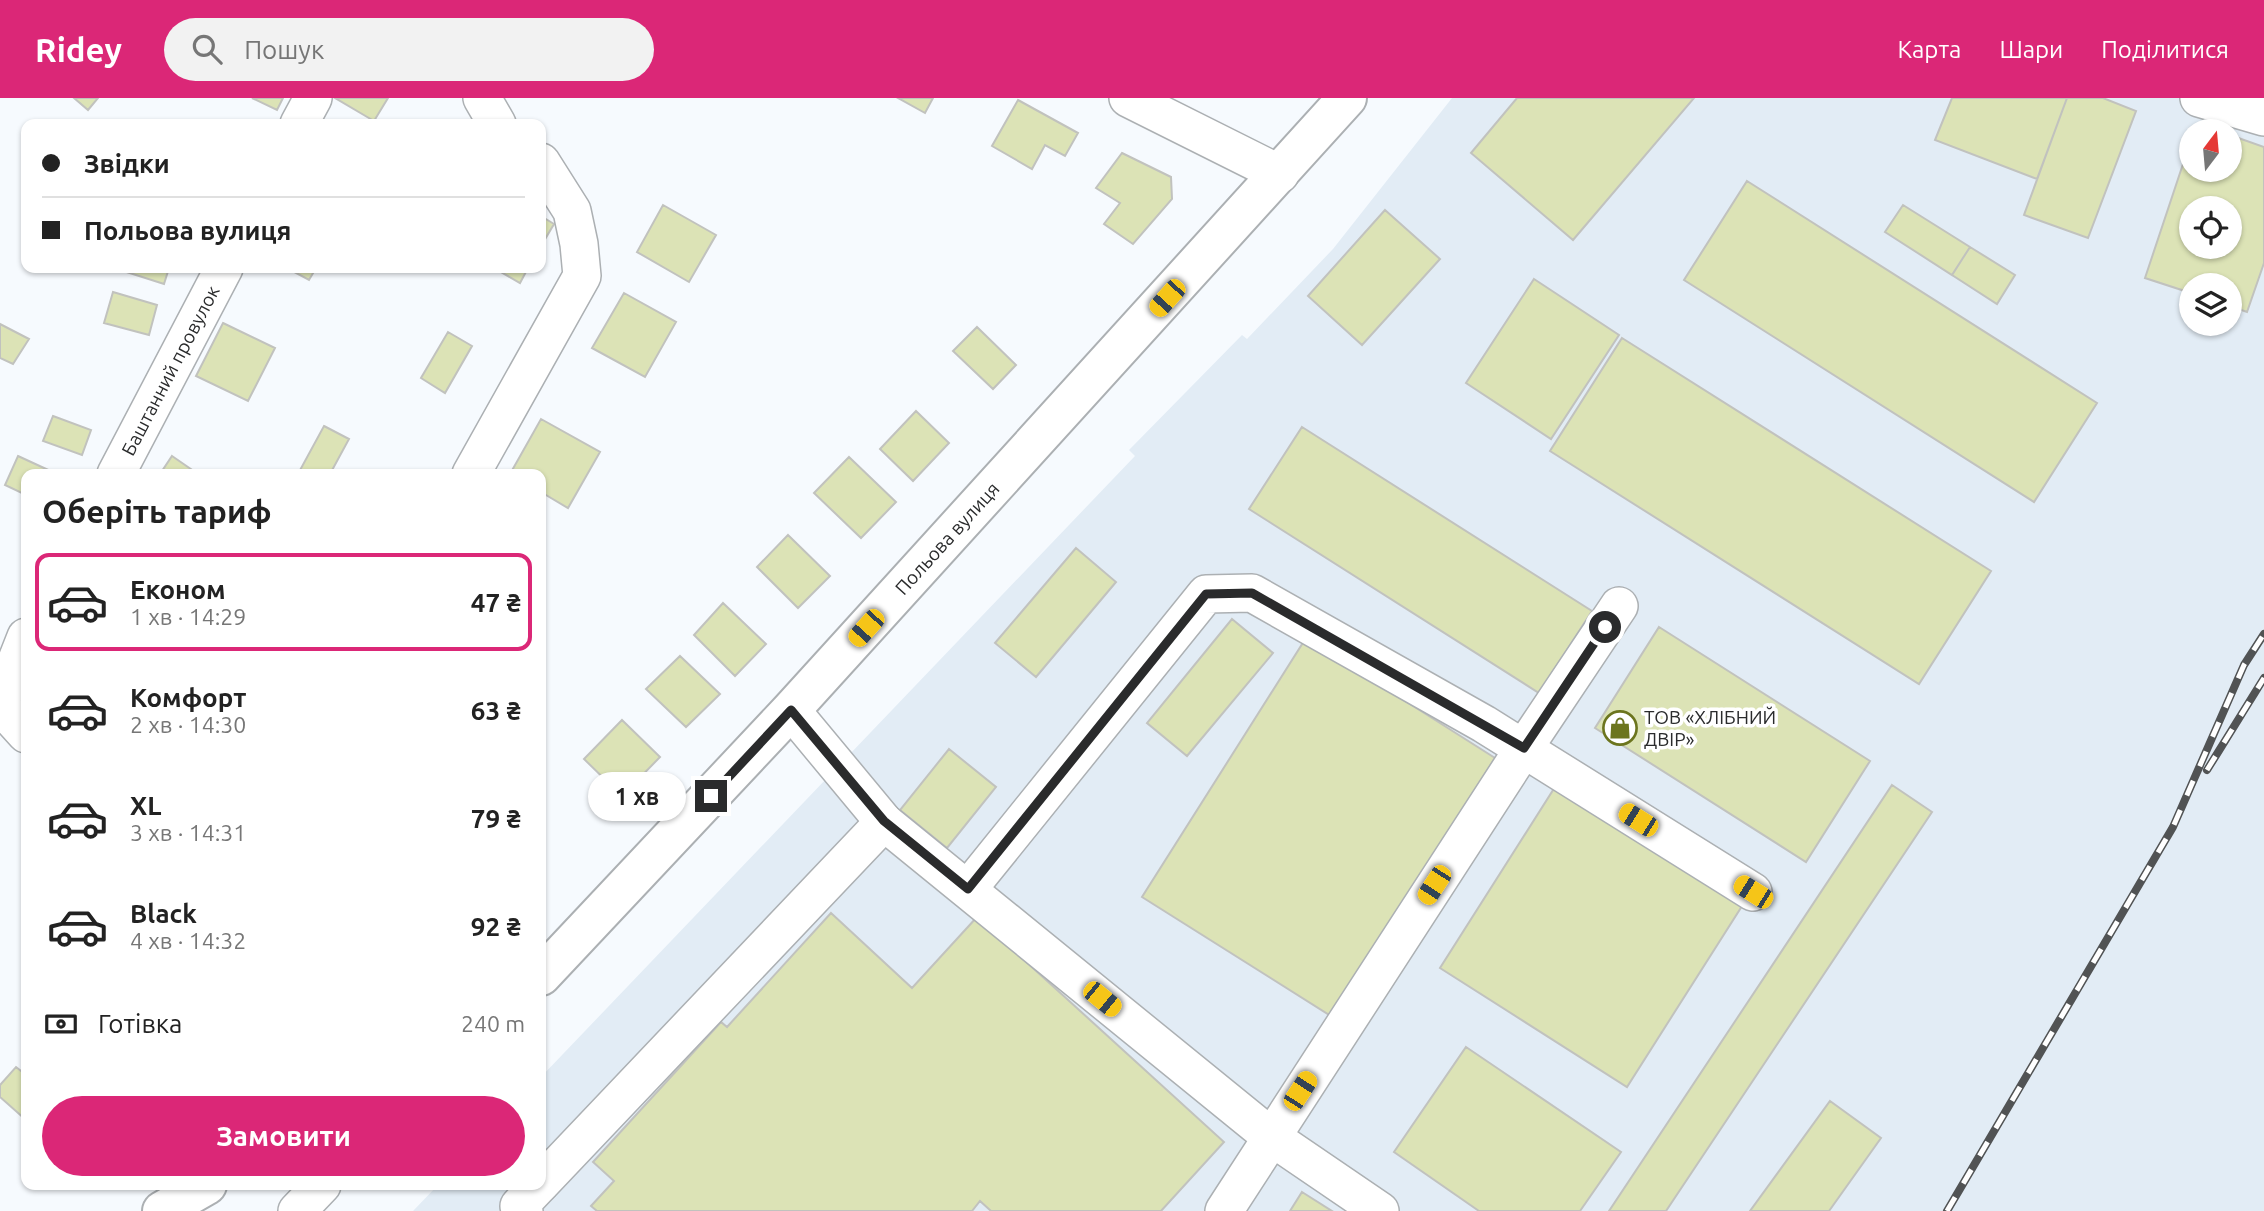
<!DOCTYPE html>
<html lang="uk">
<meta charset="utf-8">
<style>
body{margin:0;font-family:Ubuntu,sans-serif;background:#f2f2f2;color:#222;height:100vh;display:flex;flex-direction:column;font-size:26px;white-space:nowrap}
*{box-sizing:border-box;margin:0}
p{font-size:23px;color:#767676}
.icon{flex:none;width:38px;height:38px;fill:none;stroke:currentColor;stroke-width:2;stroke-linecap:round;stroke-linejoin:round}
.map{position:relative;flex:1;overflow:hidden}
.details{position:absolute;left:21px;top:371px;width:525px;height:721px;display:flex;flex-direction:column;background:#fff;border-radius:14px;box-shadow:0 2px 5px #0004}
.details>*{flex:none}
.banner{position:absolute;left:21px;top:21px;width:525px;height:154px;border-radius:14px;box-shadow:0 2px 5px #0004;display:grid;align-content:center;height:154px;padding:0 21px;background:#fff}
.needle{width:46px;rotate:16deg}
.buttons{position:absolute;left:2179px;top:21px;display:grid;gap:14px}
.buttons a{display:grid;place-items:center;width:63px;height:63px;border-radius:50%;background:#fff;box-shadow:0 2px 5px #0004;font-size:35px}
.end{position:absolute;width:32px;height:32px;margin:-16px;border:9px solid #2a2b2c;background:#fff;box-shadow:0 0 0 4px #fff}
.from{border-radius:50%}
.bubble{position:absolute;height:49px;border-radius:24px;background:#fff;box-shadow:0 2px 5px #0004;font-size:23px;font-weight:700;line-height:49px;text-align:center}
.car{position:absolute;width:21px;height:42px;margin:-21px -10px;border-radius:9px;box-shadow:0 0 5px 2px #0007;background:linear-gradient(#f5c518 24%,#345 0 40%,#f5c518 0 76%,#345 0 86%,#f5c518 0)}
.banner b{display:flex;align-items:center;gap:24px;height:66px;font-size:26px}
.banner b+b{border-top:2px solid #e0e0e0}
.banner i{width:18px;height:18px;background:#222}
ul{padding:0;list-style:none}
li{display:flex;align-items:center;gap:21px;height:98px;margin:0 14px 10px;padding:0 7px;border:4px solid transparent;border-radius:14px}
li div{flex:1}
li b{display:block;font-size:26px}
li em{font-style:normal;font-weight:700}
li.selected{border-color:#db2777}
li>.icon{width:63px;height:63px;stroke-width:1.5}
h2{padding:0 21px;font-size:32px;line-height:84px}
.pay{display:flex;align-items:center;gap:18px;height:77px;padding:0 21px;font-size:26px}
.pay p{margin-inline-start:auto}
.cta{display:flex;gap:14px;margin-top:auto;padding:14px 21px}
.cta a{flex:1;height:80px;border-radius:42px;background:#db2777;color:#fff;font-size:28px;font-weight:700;line-height:80px;text-align:center}
header{display:flex;align-items:center;gap:42px;box-sizing:border-box;height:98px;padding:0 35px;background:#db2777;color:#fff}
header strong{font-size:33px}
nav{display:flex;gap:38px;margin-inline-start:auto;font-size:24px}
.search{width:490px;height:63px;background:#f2f2f2;display:flex;align-items:center;gap:18px;box-sizing:border-box;padding:0 24px;border-radius:38px;color:#767676;font-size:26px}
.map>svg:first-child{display:block}
.built{fill:#e2ecf5;fill-rule:evenodd}
.building{fill:#dce3b6;stroke:#c1c2be;stroke-width:2;fill-rule:evenodd}
.lines{fill:none;stroke-linecap:round;stroke-linejoin:round}
.minor-casing{stroke:#acb0b3;stroke-width:40}
.major-casing{stroke:#acb0b3;stroke-width:42}
.minor{stroke:#fff;stroke-width:37}
.major{stroke:#fff;stroke-width:38}
.rail-casing{stroke:#515354;stroke-width:8}
.rail{stroke:#fff;stroke-width:5;stroke-dasharray:16;stroke-linecap:butt}
.route{stroke:#2a2b2c;stroke-width:9}
.labels{text-anchor:middle;stroke-width:7;stroke-linejoin:round;paint-order:stroke}
.street-label{font-size:19px;fill:#2a2b2c;stroke:#fff}
.poi-label{font-size:19px;fill:#2a2b2c;stroke:#fff;text-anchor:start}
</style>
<header>
<strong>Ridey</strong>
<div class="search"><svg class="icon" aria-label="search" viewBox="0 0 24 24"><circle cx="10" cy="10" r="6"/><path d="M15 15l6 6"/></svg>Пошук</div>
<nav><a>Карта</a><a>Шари</a><a>Поділитися</a></nav>
</header>
<div class="map">
<svg width="2264" height="1113" viewBox="0 0 2264 1113">
<rect width="100%" height="100%" fill="#f6fafe"/>
<path class="built" d="M1452 0H2264V1113H413L438 1087H541V979L1135 358 1129 352 1242 237 1247 241 1333 151ZM2191 33H2230V72H2191ZM2191 110H2230V149H2191ZM2191 187H2230V226H2191Z"/>
<path class="building" d="M74 0H98L88 12Z
M252 0H283L277 12Z
M335 0H388L374 23Z
M898 0H933L925 15Z
M1517 0H1694L1573 142 1471 55Z
M1952 0H2067L2037 81 1935 42Z
M2067 0H2103L2136 13 2088 140 2024 117Z
M1018 2 1078 35 1065 58 1045 47 1032 71 992 48Z
M2230 37 2264 49V165L2247 214 2230 208V187H2191V195L2145 180 2191 42V72H2230ZM2191 110H2230V149H2191Z
M1122 55 1171 79 1172 101 1133 146 1104 126 1120 105 1096 90Z
M1747 83 2097 305 2034 404 1684 182Z
M663 107 716 137 689 184 637 154Z
M1903 107 1970 149 1952 177 1885 134Z
M1385 112 1440 161 1362 247 1308 198Z
M541 118 554 126 541 148Z
M1970 149 2015 177 1997 206 1952 177Z
M114 170H169L164 186Z
M287 170H316L309 182Z
M494 170H528L520 185Z
M1534 181 1619 237 1551 341 1466 285Z
M113 194 157 207 149 237 104 225Z
M624 195 676 224 645 279 592 250Z
M223 225 275 250 248 303 196 278Z
M0 226 29 241 13 266 0 260Z
M977 229 1016 267 993 291 953 253Z
M448 234 472 248 445 295 421 280Z
M1622 240 1991 473 1919 586 1550 353Z
M916 313 949 345 913 383 880 351Z
M53 318 91 332 82 357 43 343Z
M541 321 600 354 568 410 541 394V376H510Z
M324 328 349 341 330 376H303L299 374Z
M1302 329 1592 513 1539 595 1249 411Z
M18 358 57 376H26V397L5 387Z
M172 358 198 376H160Z
M849 359 896 404 861 440 814 395Z
M788 437 830 478 798 510 757 469Z
M1076 450 1116 484 1036 579 995 545Z
M723 505 766 546 735 578 694 537Z
M1232 521 1273 555 1187 658 1147 625Z
M1659 529 1870 663 1806 764 1595 630Z
M1306 540 1495 660 1331 918 1142 799Z
M680 558 720 596 686 629 646 591Z
M622 622 660 659 622 698 584 661Z
M949 651 996 689 947 750 900 712Z
M1562 678 1749 797 1627 989 1440 870Z
M1892 687 1932 714 1666 1113H1609Z
M831 815 912 890 977 819 1224 1044 1161 1113H991L980 1103 972 1113H597L591 1108 614 1083 593 1064 721 924 727 929Z
M1466 949 1621 1054 1580 1113H1479L1394 1054Z
M16 969 26 977V1022L0 999V987Z
M1830 1003 1881 1040 1829 1113H1750Z
M1302 1094 1332 1113H1290Z"/>
<g class="lines">
<g class="minor-casing">
<g id="minor">
<path d="M482 0 497 26"/>
<path d="M1128 0 1280 76"/>
<path d="M2199 0 2264 19"/>
<path d="M299 26 313 0"/>
<path id="s1" d="M116 376 224 170"/>
<path d="M471 376 582 178 579 146 572 113 541 64"/>
<path d="M0 605 26 539"/>
<path d="M0 607 26 636"/>
<path d="M791 612 884 724 1270 1038 1380 1113"/>
<path d="M968 791 1206 496 1252 495 1484 626 1753 794"/>
<path d="M541 1085 884 724"/>
<path d="M297 1113 322 1087"/>
<path d="M524 1113 519 1108 539 1087"/>
<path d="M1224 1113 1524 650 1619 508"/>
</g>
</g>
<g class="major-casing">
<g id="major">
<path id="s2" d="M541 878 791 612 1347 0"/>
<path d="M162 1113 207 1087"/>
</g>
</g>
<use href="#minor" class="minor"/>
<use href="#major" class="major"/>
<g class="rail-casing">
<path id="rail" d="M2207 672 2264 580
M1947 1113 2173 729 2244 567 2264 536"/>
</g>
<use href="#rail" class="rail"/>
</g>
<g class="lines">
<path class="route" d="M711 698 791 612 884 723 968 791 1206 496 1252 495 1524 650 1605 529"/>
</g>
<defs>
<g id="shop-ring" transform="scale(1.75)"><circle r="9.5" fill="#fff" stroke="#6c751e" stroke-width="1.5"/><path d="M-5-2.5h2.3a2.7 3.5 0 0 1 5.4 0H5L5.5 6h-11ZM-1.5-2.5h3a1.5 2.3 0 0 0-3 0Z" fill="#6c751e"/></g>
</defs>
<g fill-rule="evenodd">
<use href="#shop-ring" x="1620" y="630"/>
</g>
<g class="labels">
<g class="street-label">
<text dy="7" stroke="none"><textPath href="#s1" startOffset="117">Баштанний провулок</textPath></text>
<text dy="7" stroke="none"><textPath href="#s2" startOffset="597">Польова вулиця</textPath></text>
</g>
<g class="poi-label">
<text x="1644" y="626">ТОВ «ХЛІБНИЙ<tspan x="1644" dy="22">ДВІР»</tspan></text>
</g>
</g>
</svg>
<div class="buttons">
<a><svg class="needle" viewBox="-14 -14 28 28"><path d="M0-13l5 13h-10z" fill="#e53935"/><path d="M0 13l5-13h-10z" fill="#767676"/></svg></a>
<a><svg class="icon" aria-label="locate" viewBox="0 0 24 24"><circle cx="12" cy="12" r="6"/><path d="M12 2v4M12 18v4M2 12h4M18 12h4"/></svg></a>
<a><svg class="icon" aria-label="layers" viewBox="0 0 24 24"><path d="M12 4l9 5-9 5-9-5zM3 14l9 5 9-5"/></svg></a>
</div>
<i class="end from" style="left:1605px;top:529px"></i>
<i class="end" style="left:711px;top:698px"></i>
<div class="bubble" style="left:588px;top:674px;width:98px">1 хв</div>
<i class="car" style="left:1167px;top:200px;rotate:222deg"></i>
<i class="car" style="left:866px;top:530px;rotate:222deg"></i>
<i class="car" style="left:1638px;top:722px;rotate:302deg"></i>
<i class="car" style="left:1434px;top:787px;rotate:213deg"></i>
<i class="car" style="left:1753px;top:794px;rotate:302deg"></i>
<i class="car" style="left:1102px;top:901px;rotate:129deg"></i>
<i class="car" style="left:1300px;top:993px;rotate:33deg"></i>
<div class="banner">
<b><i class="from"></i>Звідки</b>
<b><i></i>Польова вулиця</b>
</div>
<section class="details">
<h2>Оберіть тариф</h2>
<ul>
<li class="selected"><svg class="icon" aria-label="car" viewBox="0 0 24 24"><path d="M5 17H2v-5l4-1 3-4h7l3 4 3 1v5h-3M9 17h6M6 11h13"/><circle cx="7" cy="17" r="2"/><circle cx="17" cy="17" r="2"/></svg><div><b>Економ</b><p>1 хв · 14:29</p></div><em>47 ₴</em></li>
<li><svg class="icon" aria-label="car" viewBox="0 0 24 24"><path d="M5 17H2v-5l4-1 3-4h7l3 4 3 1v5h-3M9 17h6M6 11h13"/><circle cx="7" cy="17" r="2"/><circle cx="17" cy="17" r="2"/></svg><div><b>Комфорт</b><p>2 хв · 14:30</p></div><em>63 ₴</em></li>
<li><svg class="icon" aria-label="car" viewBox="0 0 24 24"><path d="M5 17H2v-5l4-1 3-4h7l3 4 3 1v5h-3M9 17h6M6 11h13"/><circle cx="7" cy="17" r="2"/><circle cx="17" cy="17" r="2"/></svg><div><b>XL</b><p>3 хв · 14:31</p></div><em>79 ₴</em></li>
<li><svg class="icon" aria-label="car" viewBox="0 0 24 24"><path d="M5 17H2v-5l4-1 3-4h7l3 4 3 1v5h-3M9 17h6M6 11h13"/><circle cx="7" cy="17" r="2"/><circle cx="17" cy="17" r="2"/></svg><div><b>Black</b><p>4 хв · 14:32</p></div><em>92 ₴</em></li>
</ul>
<div class="pay"><svg class="icon" aria-label="cash" viewBox="0 0 24 24"><path d="M3 7h18v10H3z"/><circle cx="12" cy="12" r="2"/></svg>Готівка<p>240 m</p></div>
<div class="cta"><a>Замовити</a></div>
</section>
</div>
